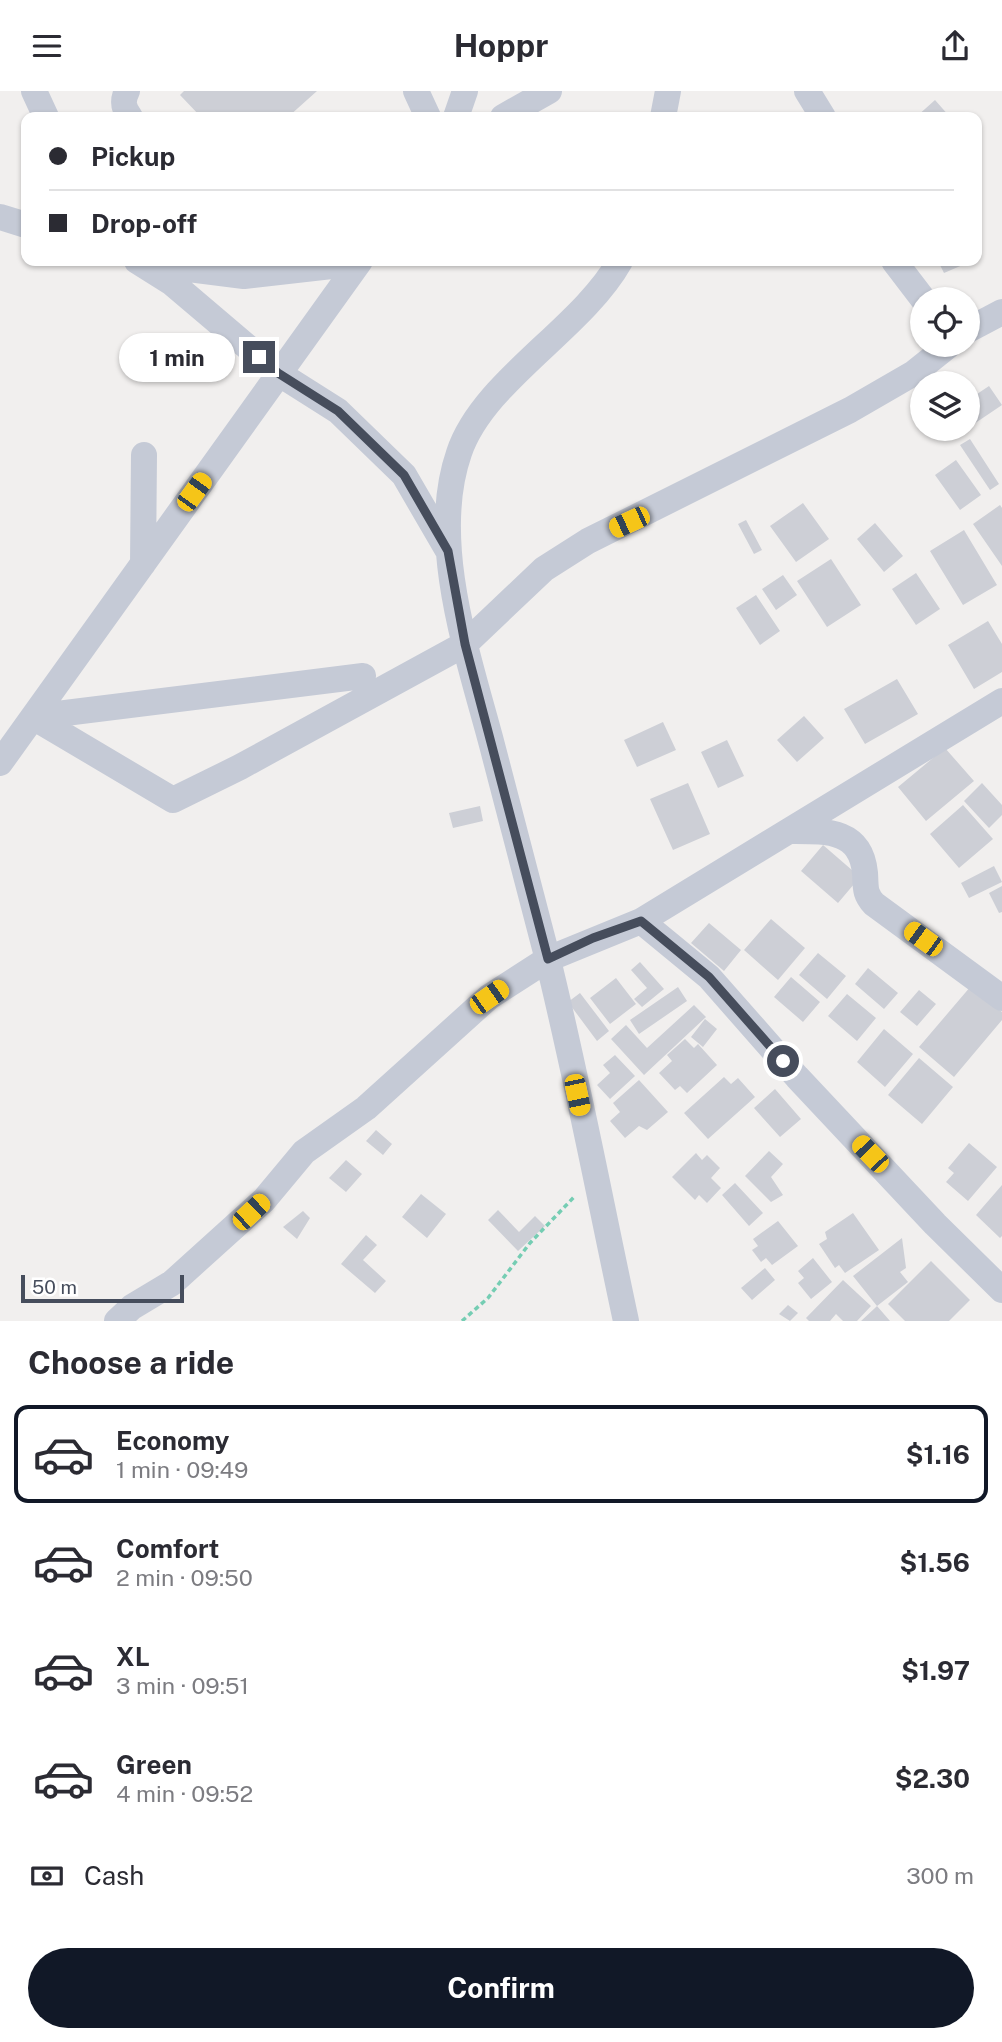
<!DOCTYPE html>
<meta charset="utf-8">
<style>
body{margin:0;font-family:"Public Sans",sans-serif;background:#f2f2f3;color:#2b2b33;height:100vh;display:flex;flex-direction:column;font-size:26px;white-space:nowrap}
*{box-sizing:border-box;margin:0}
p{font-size:23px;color:#7c7c81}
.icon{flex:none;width:38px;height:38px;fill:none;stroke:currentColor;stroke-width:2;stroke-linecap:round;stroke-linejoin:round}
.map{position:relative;height:1230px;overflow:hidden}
.sheet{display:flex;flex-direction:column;background:#fff;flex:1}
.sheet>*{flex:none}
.hud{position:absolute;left:21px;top:21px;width:961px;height:154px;border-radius:14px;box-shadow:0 2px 5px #0004;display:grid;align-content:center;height:154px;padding:0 28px;background:#fff}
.tools{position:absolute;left:910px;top:196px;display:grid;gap:14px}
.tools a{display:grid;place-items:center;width:70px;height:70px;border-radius:50%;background:#fff;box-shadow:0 2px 5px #0004;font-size:35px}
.scale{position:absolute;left:21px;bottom:18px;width:163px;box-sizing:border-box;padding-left:7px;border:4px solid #464d5c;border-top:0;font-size:19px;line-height:24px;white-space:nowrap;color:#464d5c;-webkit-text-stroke:5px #fff;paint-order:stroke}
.end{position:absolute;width:32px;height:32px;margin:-16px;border:9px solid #464d5c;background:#fff;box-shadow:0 0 0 4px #fff}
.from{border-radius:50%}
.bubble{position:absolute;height:49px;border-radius:24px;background:#fff;box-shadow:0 2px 5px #0004;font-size:23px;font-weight:700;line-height:49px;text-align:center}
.car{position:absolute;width:21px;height:42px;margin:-21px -10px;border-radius:9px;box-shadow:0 0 5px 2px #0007;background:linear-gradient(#f5c518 24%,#345 0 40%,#f5c518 0 76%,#345 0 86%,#f5c518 0)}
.hud b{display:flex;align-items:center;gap:24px;height:66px;font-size:26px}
.hud b+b{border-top:2px solid #e1e1e2}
.hud i{width:18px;height:18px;background:#2b2b33}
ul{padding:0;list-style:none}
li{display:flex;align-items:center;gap:21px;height:98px;margin:0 14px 10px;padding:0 14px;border:4px solid transparent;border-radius:14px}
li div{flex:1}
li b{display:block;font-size:26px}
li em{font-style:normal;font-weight:700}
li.selected{border-color:#111827}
li>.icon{width:63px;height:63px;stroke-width:1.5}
h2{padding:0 28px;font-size:32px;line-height:84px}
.pay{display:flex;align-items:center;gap:18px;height:77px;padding:0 28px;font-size:26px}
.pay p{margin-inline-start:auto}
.button{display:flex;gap:14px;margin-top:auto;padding:14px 28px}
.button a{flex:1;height:80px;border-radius:42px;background:#111827;color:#fff;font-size:28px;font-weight:700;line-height:80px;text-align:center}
header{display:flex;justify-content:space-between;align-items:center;height:91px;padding:0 28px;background:#fff;font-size:32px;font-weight:700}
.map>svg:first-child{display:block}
.building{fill:#cdcfd6}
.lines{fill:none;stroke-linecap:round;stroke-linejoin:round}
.path{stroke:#75cdb3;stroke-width:3.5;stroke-dasharray:5 3.5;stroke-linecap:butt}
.minor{stroke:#c5cad6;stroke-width:26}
.route{stroke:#464d5c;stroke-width:9}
</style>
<header><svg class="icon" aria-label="menu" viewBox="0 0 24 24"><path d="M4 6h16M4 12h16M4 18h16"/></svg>Hoppr<svg class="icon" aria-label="share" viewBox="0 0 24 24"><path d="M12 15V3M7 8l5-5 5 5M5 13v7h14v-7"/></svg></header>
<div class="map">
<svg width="1002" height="1230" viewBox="0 0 1002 1230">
<rect width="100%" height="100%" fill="#f1efee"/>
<path class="building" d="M184 0H317L288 26H201L180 4Z
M935 9 950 26H916Z
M938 170H972L944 182Z
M989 295 1002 314 968 337V309Z
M970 348 999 393 990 399 960 354Z
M956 369 981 404 960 419 935 384Z
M803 412 829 448 796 471 770 435Z
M1000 414 1002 417V475L973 433Z
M746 429 762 459 754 463 738 433Z
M875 432 903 465 884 481 857 448Z
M964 439 997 494 963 514 930 460Z
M831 468 861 514 827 536 797 490Z
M916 482 940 518 916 534 892 498Z
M783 484 797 504 776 519 762 498Z
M756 504 780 540 760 554 736 517Z
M988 530 1002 553V581L974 598 948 554Z
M897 588 918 623 865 653 844 618Z
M804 625 824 647 797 671 777 649Z
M663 631 676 659 637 676 624 649Z
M727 649 744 685 718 697 701 661Z
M945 657 974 690 926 730 898 696Z
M688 692 710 743 673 759 650 708Z
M982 692 1002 714V724L989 737 964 710Z
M963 714 993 748 959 777 930 743Z
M480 715 483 730 453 737 449 722Z
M823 754 860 786 838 812 801 780Z
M994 775 1002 791 969 807 961 792Z
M1002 795V821L999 822 989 802Z
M771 828 805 857 778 889 744 859Z
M709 832 741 859 724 880 691 852Z
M818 862 846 885 827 908 799 884Z
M640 871 664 898 642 916 634 908 647 897 631 879Z
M868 877 898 902 884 918 855 893Z
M791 886 820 911 803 931 774 906Z
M616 887 636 913 610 933 590 907Z
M971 895 1002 921V929L954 986 919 956Z
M678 896 687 910 639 943 630 929Z
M919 899 936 913 917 935 900 921Z
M580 902 609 940 597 950 568 911Z
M847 903 876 927 857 950 828 925Z
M694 914 706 926 644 984 611 948 626 934 647 957Z
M705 928 717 938 703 956 691 946Z
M884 938 913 963 885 996 857 971Z
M685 948 694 957 698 953 717 974 687 1002 680 995 675 999 659 982 672 970 667 964Z
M615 964 635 985 610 1008 597 994 610 982 603 974Z
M919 967 953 996 922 1033 888 1004Z
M724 986 731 993 738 987 755 1006 708 1048 684 1022Z
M639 989 668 1021 647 1039 639 1035 625 1047 610 1030 620 1021 613 1012Z
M775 998 801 1028 780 1046 754 1017Z
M376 1039 392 1053 383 1064 366 1050Z
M969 1052 997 1076 968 1110 946 1091 954 1082 948 1077Z
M769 1060 783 1073 771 1086 783 1104 771 1111 745 1085Z
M696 1062 702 1069 707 1064 720 1077 711 1087 721 1097 707 1112 699 1104 695 1109 672 1086Z
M346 1069 362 1083 346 1101 329 1087Z
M735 1092 763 1122 749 1135 722 1104Z
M1002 1094V1145L1000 1147 976 1124Z
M421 1103 446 1123 427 1147 402 1126Z
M498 1119 519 1141 535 1125 545 1135 518 1160 488 1129Z
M303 1120 310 1127 297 1148 283 1136Z
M853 1122 879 1159 845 1182 839 1174 835 1177 819 1153 827 1148 825 1141Z
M778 1130 798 1155 772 1174 766 1167 761 1171 752 1159 758 1155 753 1148Z
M366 1144 377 1154 363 1169 386 1190 375 1202 341 1173Z
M902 1147 906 1177 900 1181 908 1191 877 1215 853 1185Z
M813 1167 832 1191 811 1208 798 1192 804 1187 798 1180Z
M931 1170 970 1209 949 1230H905L888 1213Z
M765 1177 775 1189 752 1209 741 1197Z
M843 1189 871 1215 857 1230H843L836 1223 830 1230H809L806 1227Z
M788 1214 798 1222 790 1230 779 1223Z
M877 1215 890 1230H861L875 1217Z"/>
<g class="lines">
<path class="path" d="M462 1230 488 1207 530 1152 575 1105"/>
<path class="minor" d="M34 0 46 26
M127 0C122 10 123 17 130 26
M416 0 428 26
M807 0 823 26
M456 26 465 0
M503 26 549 0
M663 26 668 0
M0 126 26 134
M137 170 172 192 278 282 338 320 404 384 447 458
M620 170C581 239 483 290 459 362 428 451 469 567 492 654 510 725 529 795 547 865 577 986 600 1109 626 1230
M894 170 923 208
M149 173 244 185 358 172
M968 239 1002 221
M143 473 144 364
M33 626 173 709 240 676 465 553 544 478 588 450 850 319 914 282 949 254
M33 626 363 585
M0 672 360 170
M793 740C827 740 861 739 865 782 866 796 864 802 874 813L1002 907
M641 830 709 886 797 986 935 1133 1002 1199
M117 1230 132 1216 172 1192 264 1109 304 1061 366 1017 489 906 548 868 641 830 1002 610"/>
</g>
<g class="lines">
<path class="route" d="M259 266 278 282 338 320 404 384 448 460 465 553 548 868 593 847 641 830 709 886 783 970"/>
</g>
</svg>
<div class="tools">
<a><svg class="icon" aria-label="locate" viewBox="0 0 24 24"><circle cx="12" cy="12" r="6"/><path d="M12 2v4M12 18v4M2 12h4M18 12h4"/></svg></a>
<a><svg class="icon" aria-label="layers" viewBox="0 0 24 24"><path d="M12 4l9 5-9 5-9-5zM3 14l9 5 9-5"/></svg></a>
</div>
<div class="scale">50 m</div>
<i class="end from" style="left:783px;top:970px"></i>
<i class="end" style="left:259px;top:266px"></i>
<div class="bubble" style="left:119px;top:242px;width:116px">1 min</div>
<i class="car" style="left:194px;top:401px;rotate:36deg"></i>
<i class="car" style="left:629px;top:431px;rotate:245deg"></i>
<i class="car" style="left:923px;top:848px;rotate:306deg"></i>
<i class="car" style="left:489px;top:906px;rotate:55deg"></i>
<i class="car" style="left:577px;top:1004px;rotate:168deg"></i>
<i class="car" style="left:870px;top:1063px;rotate:316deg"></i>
<i class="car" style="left:251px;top:1121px;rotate:47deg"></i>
<div class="hud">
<b><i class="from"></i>Pickup</b>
<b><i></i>Drop-off</b>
</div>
</div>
<section class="sheet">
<h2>Choose a ride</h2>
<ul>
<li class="selected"><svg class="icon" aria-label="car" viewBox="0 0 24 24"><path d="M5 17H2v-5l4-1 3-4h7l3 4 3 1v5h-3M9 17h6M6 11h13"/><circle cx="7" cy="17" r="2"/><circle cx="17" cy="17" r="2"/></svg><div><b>Economy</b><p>1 min · 09:49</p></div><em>$1.16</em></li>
<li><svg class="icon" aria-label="car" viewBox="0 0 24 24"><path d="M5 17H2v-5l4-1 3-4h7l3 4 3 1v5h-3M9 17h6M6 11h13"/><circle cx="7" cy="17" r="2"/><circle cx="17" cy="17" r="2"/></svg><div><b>Comfort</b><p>2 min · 09:50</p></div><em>$1.56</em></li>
<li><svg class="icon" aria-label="car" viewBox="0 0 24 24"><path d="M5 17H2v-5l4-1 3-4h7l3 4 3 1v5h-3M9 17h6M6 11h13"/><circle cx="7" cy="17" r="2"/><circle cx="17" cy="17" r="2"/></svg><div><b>XL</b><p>3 min · 09:51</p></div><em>$1.97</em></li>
<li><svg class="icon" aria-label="car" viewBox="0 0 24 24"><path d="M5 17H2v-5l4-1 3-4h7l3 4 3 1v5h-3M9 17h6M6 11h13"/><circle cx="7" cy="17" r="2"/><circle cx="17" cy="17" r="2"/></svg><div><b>Green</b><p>4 min · 09:52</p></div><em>$2.30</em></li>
</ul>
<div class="pay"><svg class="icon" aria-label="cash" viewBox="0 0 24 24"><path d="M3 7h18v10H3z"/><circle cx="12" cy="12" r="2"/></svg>Cash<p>300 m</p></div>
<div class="button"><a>Confirm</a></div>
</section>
